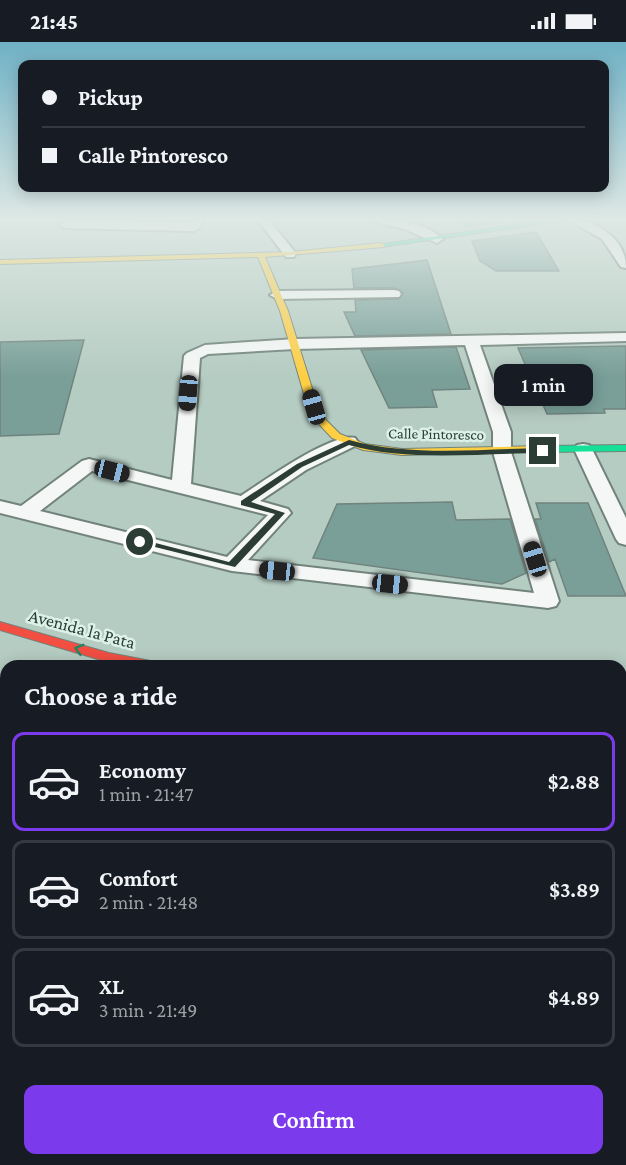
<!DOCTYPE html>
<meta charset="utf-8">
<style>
body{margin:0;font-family:"Crimson Pro",serif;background:#242831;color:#f1f3f6;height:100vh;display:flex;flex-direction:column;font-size:22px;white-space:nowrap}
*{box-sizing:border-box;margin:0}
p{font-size:20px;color:#9ea1a6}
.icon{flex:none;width:33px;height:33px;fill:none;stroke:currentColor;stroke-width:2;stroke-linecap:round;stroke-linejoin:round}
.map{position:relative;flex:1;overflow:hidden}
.panel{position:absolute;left:0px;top:618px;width:627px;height:506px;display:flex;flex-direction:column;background:#171b24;border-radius:18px 18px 0 0;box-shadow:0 3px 15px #0003}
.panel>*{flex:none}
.top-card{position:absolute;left:18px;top:18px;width:591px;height:132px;border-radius:12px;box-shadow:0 3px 15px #0003;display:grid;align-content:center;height:132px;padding:0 24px;background:#171b24}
.end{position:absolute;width:27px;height:27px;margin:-14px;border:8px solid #2b3d35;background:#fff;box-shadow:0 0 0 3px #fff}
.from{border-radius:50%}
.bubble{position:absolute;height:42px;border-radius:12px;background:#171b24;box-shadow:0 3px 15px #0003;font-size:20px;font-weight:600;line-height:42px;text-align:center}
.car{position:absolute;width:18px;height:36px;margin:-18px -9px;border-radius:8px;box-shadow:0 0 4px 2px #0007;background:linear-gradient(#222 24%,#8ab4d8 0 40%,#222 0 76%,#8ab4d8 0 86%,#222 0)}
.top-card b{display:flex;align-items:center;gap:21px;height:57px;font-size:22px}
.top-card b+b{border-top:2px solid #363941}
.top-card i{width:15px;height:15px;background:#f1f3f6}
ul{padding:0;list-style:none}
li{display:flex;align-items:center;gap:18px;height:99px;margin:0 12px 9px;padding:0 12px;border:3px solid #363941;border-radius:12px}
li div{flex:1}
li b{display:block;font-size:22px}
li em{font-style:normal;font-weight:600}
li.selected{border-color:#7c3aed}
li>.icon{width:54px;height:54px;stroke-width:1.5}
h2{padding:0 24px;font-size:27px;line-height:72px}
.primary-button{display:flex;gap:12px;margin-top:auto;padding:12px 24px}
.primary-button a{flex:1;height:69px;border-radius:12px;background:#7c3aed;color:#fff;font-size:24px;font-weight:600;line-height:69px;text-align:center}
.status{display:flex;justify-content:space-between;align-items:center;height:42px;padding:0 30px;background:#171b24;direction:ltr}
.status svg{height:16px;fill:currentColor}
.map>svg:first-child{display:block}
.green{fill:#c8aabc}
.building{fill:#799f98;stroke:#70837e;stroke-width:1.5}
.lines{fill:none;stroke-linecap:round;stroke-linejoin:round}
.lane-casing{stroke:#71837b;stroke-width:4}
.fast-casing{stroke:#71837b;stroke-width:2}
.slow-casing{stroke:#71837b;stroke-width:2}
.jam-casing{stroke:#71837b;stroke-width:2}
.lane{fill:#f4f7f6;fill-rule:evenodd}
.fast{fill:#16e098;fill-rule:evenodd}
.slow{fill:#ffcf43;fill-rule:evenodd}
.jam{fill:#f24e42;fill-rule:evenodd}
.oneway{stroke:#228662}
.route{fill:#2b3d35}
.labels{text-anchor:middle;stroke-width:5;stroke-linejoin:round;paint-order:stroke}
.far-street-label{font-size:15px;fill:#2b3d35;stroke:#dcf1e7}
.street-label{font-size:18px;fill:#2b3d35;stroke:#dcf1e7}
</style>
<div class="status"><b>21:45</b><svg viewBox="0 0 49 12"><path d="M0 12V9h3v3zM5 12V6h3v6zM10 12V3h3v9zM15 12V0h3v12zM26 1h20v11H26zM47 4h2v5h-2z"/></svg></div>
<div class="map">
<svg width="626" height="1123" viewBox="0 0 626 1123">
<rect width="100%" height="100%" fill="#b5ccc2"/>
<path class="green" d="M0 835 6 838V1118H621V1054H626V1123H0Z"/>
<path class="building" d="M462 177H517L466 185Z
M536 190 559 229H496L480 219 472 199Z
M427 218 451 292 355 294 344 270H356L355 258 399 257 403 251 394 246H354L352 227Z
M84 298 59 392 0 394V300Z
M626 304V367H604L605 371 547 372 518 306Z
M456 305 470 347 432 348 437 365 389 366 361 308Z
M452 460 456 478 510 477 526 531 502 542 313 516 337 462Z
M536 461H588L626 554H568L555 517 549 520 535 477H541Z"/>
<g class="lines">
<g class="lane-casing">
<path id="lane" d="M193 177H205L198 187 194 189 65 186 59 182 65 178 190 181Z
M257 177H268L294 209 296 212 294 215H286Z
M364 177C389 177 423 178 443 197L437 201 404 187Z
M567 177C594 177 626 195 626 226L621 225 602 197Z
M394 248 399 249 401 252 399 255 277 257 270 253 277 249Z
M626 291V299L480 303 511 390V410L559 559 556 564 548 566 232 529 0 471V459L21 464 82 419 89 417 172 438 184 314 187 311 205 303 295 297ZM465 303 493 390V410L534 551 248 518 291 471 288 467 260 459 306 428 355 404 358 400 355 396C332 390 262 440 241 454L191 442 200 316 208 312 295 307ZM92 429 268 473 227 515 40 469Z
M583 402 589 403 592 407 626 476V503L619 501 616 497 574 407 577 403Z"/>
</g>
<g class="fast-casing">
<path id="fast" d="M554 177H576L381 205 377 203Z
M626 403V409L545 410 540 407 545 404Z
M0 646 6 648V658L0 656Z
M621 683H626V693H621Z
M621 755H626V767H621Z"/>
</g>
<g class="slow-casing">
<path id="slow" d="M381 201 385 203 384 205 265 215 288 269 316 359 326 378 340 392 365 402 402 407 545 404 549 405V409L402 413 363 408 332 396 318 381 306 359 280 269 258 215 0 222V218L290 210Z"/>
</g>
<g class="jam-casing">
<path id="jam" d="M0 580 109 611 161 621 163 624H131L108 620 0 588Z"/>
</g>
<use href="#lane" class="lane"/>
<use href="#fast" class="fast"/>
<use href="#slow" class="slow"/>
<use href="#jam" class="jam"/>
</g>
<defs><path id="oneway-chevron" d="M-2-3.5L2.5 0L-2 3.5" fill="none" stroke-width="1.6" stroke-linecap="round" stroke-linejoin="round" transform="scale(1.5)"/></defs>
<use class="oneway" href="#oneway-chevron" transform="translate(79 607) rotate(-164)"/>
<linearGradient id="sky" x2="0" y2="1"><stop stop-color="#6fb1c5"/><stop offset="0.53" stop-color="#dee8e4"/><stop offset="1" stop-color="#dee8e4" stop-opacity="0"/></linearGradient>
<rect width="626" height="335" fill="url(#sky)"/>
<path class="route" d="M349 398C411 415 479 407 543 406L546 409 543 411C483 411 406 420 349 403L302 425 251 460 285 471 235 525 135 500 140 497 229 520 275 472 241 463V459L297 422Z"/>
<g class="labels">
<g class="far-street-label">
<text transform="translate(436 392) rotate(1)" y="5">Calle Pintoresco</text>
</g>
<g class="street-label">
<text transform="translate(82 587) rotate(15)" y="6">Avenida la Pata</text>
</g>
</g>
</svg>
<i class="end from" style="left:140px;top:500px"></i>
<i class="end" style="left:543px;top:409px"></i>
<div class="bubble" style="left:494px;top:322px;width:99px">1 min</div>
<i class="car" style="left:188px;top:351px;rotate:185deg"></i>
<i class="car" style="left:314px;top:365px;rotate:344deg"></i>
<i class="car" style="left:112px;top:429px;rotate:104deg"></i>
<i class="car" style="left:535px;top:517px;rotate:343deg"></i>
<i class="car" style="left:277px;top:529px;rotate:276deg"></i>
<i class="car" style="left:390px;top:542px;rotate:96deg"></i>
<div class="top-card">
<b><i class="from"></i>Pickup</b>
<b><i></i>Calle Pintoresco</b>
</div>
<section class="panel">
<h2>Choose a ride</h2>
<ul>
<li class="selected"><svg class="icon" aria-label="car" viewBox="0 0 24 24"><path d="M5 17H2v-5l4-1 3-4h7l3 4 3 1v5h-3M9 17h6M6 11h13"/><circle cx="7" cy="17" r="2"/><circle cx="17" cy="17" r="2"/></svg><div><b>Economy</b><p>1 min · 21:47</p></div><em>$2.88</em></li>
<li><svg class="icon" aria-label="car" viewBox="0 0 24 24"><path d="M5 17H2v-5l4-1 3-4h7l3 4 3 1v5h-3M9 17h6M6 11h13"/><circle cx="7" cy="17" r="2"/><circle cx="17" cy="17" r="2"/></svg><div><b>Comfort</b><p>2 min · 21:48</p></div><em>$3.89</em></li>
<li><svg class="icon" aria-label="car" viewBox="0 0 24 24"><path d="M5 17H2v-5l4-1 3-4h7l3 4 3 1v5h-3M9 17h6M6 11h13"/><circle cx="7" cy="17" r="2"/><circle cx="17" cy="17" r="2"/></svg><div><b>XL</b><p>3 min · 21:49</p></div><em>$4.89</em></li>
</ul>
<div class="primary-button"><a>Confirm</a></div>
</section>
</div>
